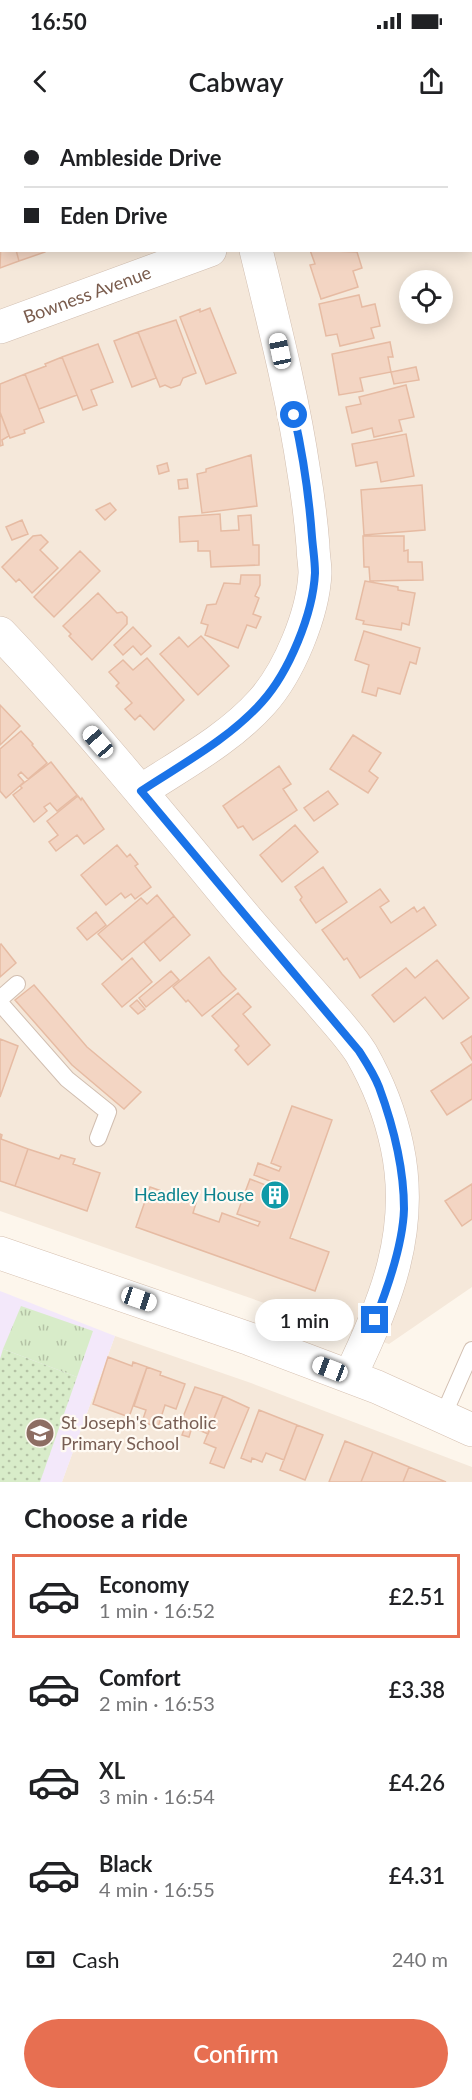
<!DOCTYPE html>
<meta charset="utf-8">
<style>
body{margin:0;font-family:Lato,sans-serif;background:#f2f2f2;color:#202124;height:100vh;display:flex;flex-direction:column;font-size:22px;white-space:nowrap}
*{box-sizing:border-box;margin:0}
p{font-size:20px;color:#757577}
.icon{flex:none;width:33px;height:33px;fill:none;stroke:currentColor;stroke-width:2;stroke-linecap:round;stroke-linejoin:round}
.map{position:relative;height:1362px;overflow:hidden}
.details{display:flex;flex-direction:column;background:#fff;flex:1}
.details>*{flex:none}
.banner{position:absolute;left:0px;top:0px;width:472px;height:132px;box-shadow:0 3px 15px #0003;display:grid;align-content:center;height:132px;padding:0 24px;background:#fff}
.fabs{position:absolute;left:399px;top:150px;display:grid;gap:12px}
.fabs a{display:grid;place-items:center;width:54px;height:54px;border-radius:50%;background:#fff;box-shadow:0 3px 15px #0003;font-size:30px}
.end{position:absolute;width:27px;height:27px;margin:-14px;border:8px solid #1a73e8;background:#fff;box-shadow:0 0 0 3px #fff}
.from{border-radius:50%}
.bubble{position:absolute;height:42px;border-radius:21px;background:#fff;box-shadow:0 3px 15px #0003;font-size:20px;font-weight:600;line-height:42px;text-align:center}
.car{position:absolute;width:18px;height:36px;margin:-18px -9px;border-radius:8px;box-shadow:0 0 4px 2px #0007;background:linear-gradient(#fff 24%,#345 0 40%,#fff 0 76%,#345 0 86%,#fff 0)}
.banner b{display:flex;align-items:center;gap:21px;height:57px;font-size:22px}
.banner b+b{border-top:2px solid #e0e0e0}
.banner i{width:15px;height:15px;background:#202124}
ul{padding:0;list-style:none}
li{display:flex;align-items:center;gap:18px;height:84px;margin:0 12px 9px;padding:0 12px;border:3px solid transparent;border-radius:0px}
li div{flex:1}
li b{display:block;font-size:22px}
li em{font-style:normal;font-weight:600}
li.current{border-color:#e76f51}
li>.icon{width:54px;height:54px;stroke-width:1.5}
h2{padding:0 24px;font-size:27px;line-height:72px}
.pay{display:flex;align-items:center;gap:15px;height:66px;padding:0 24px;font-size:22px}
.pay p{margin-inline-start:auto}
.primary-button{display:flex;gap:12px;margin-top:auto;padding:12px 24px}
.primary-button a{flex:1;height:69px;border-radius:36px;background:#e76f51;color:#fff;font-size:24px;font-weight:600;line-height:69px;text-align:center}
.status{display:flex;justify-content:space-between;align-items:center;height:42px;padding:0 30px;background:#fff;direction:ltr}
.status svg{height:16px;fill:currentColor}
header{display:flex;justify-content:space-between;align-items:center;height:78px;padding:0 24px;background:#fff;font-size:27px;font-weight:600}
.map>svg:first-child{display:block}
.residential{fill:#f5e8da;fill-rule:evenodd}
.education{fill:#f3e8fa}
.grass{fill:url(#grass-tufts)}
.park{fill:url(#park-dots)}
.building{fill:#f3d5c3;stroke:#e6bba3;stroke-width:1.5}
.lines{fill:none;stroke-linecap:round;stroke-linejoin:round}
.service-casing{stroke:#d1beb0;stroke-width:18}
.minor-casing{stroke:#d1beb0;stroke-width:34}
.secondary-casing{stroke:#d6c0b0;stroke-width:34}
.service{stroke:#fff;stroke-width:16}
.minor{stroke:#fff;stroke-width:33}
.secondary{stroke:#fff;stroke-width:33}
.route{stroke:#1a73e8;stroke-width:8}
.labels{text-anchor:middle;stroke-width:4.5;stroke-linejoin:round;paint-order:stroke}
.street-label{font-size:18px;fill:#7a5c4d;stroke:#fffaf3}
.culture-label{font-size:18px;fill:#0d838f;stroke:#fffaf3;text-anchor:end}
.education-label{font-size:18px;fill:#785e54;stroke:#fffaf3;text-anchor:start}
</style>
<div class="status"><b>16:50</b><svg viewBox="0 0 49 12"><path d="M0 12V9h3v3zM5 12V6h3v6zM10 12V3h3v9zM15 12V0h3v12zM26 1h20v11H26zM47 4h2v5h-2z"/></svg></div>
<header><svg class="icon" aria-label="back" viewBox="0 0 24 24"><path d="M15 5l-7 7 7 7"/></svg>Cabway<svg class="icon" aria-label="share" viewBox="0 0 24 24"><path d="M12 15V3M7 8l5-5 5 5M5 13v7h14v-7"/></svg></header>
<div class="map">
<svg width="472" height="1362" viewBox="0 0 472 1362">
<defs>
<pattern id="grass-tufts" width="24" height="20" patternUnits="userSpaceOnUse" patternTransform="scale(1.5)"><rect width="24" height="20" fill="#d8ecc9"/><path d="M3 7l-1-3M5 7V3M7 7l1-3M15 17l-1-3M17 17v-4M19 17l1-3" fill="none" stroke="#b4c2a5"/></pattern>
<pattern id="park-dots" width="8" height="8" patternUnits="userSpaceOnUse" patternTransform="scale(1.5)"><rect width="8" height="8" fill="#d8ecc9"/><path d="M2 2h.1M6 6h.1" fill="none" stroke="#b4c2a5" stroke-width="1.8" stroke-linecap="round"/></pattern>
</defs>
<rect width="100%" height="100%" fill="#fdf6ec"/>
<path class="residential" d="M0 0H472V1167L389 1224 319 1202 0 1091ZM2 2H471V130H2ZM410 160H442V194H410Z
M115 1216 251 1263 472 1347V1362H62Z"/>
<path class="education" d="M0 1171 115 1216 62 1362H0Z"/>
<path class="grass" d="M21 1186 93 1211 77 1257 3 1229Z"/>
<path class="park" d="M3 1229 77 1257 40 1362H0V1239Z"/>
<path class="building" d="M247 0H292L289 2Z
M2 91V130H16L19 141 0 148Z
M16 130H45V132L19 141Z
M310 130 357 132 362 148 353 151 358 167 321 179 310 145 315 144Z
M359 175 362 187 375 184 380 206 371 208 374 218 340 226 337 214 326 216 319 184Z
M210 188 236 253 206 264 180 197 200 189V192Z
M176 200 196 253 183 258 180 265 171 268 165 265 160 267 138 212Z
M138 212 156 258 132 267 114 221Z
M390 222 393 237H388L391 252 360 258 363 271 339 275 332 234Z
M98 224 113 262 91 270 97 285 83 290 62 237Z
M62 237 77 275 39 289 25 254 46 246 45 244Z
M416 247 419 260 394 264 391 252Z
M25 254 44 302 24 310 25 313 10 318 0 292V264Z
M406 265 414 297 399 300 402 311 374 317 372 308 352 313 346 287 361 284 359 277Z
M0 292 9 316 2 320 3 325 0 326Z
M406 314 414 356 381 362 377 342 356 346 352 324Z
M251 335 257 386 202 393 197 354 206 352V349Z
M167 343 169 351 159 354 157 346Z
M187 359 188 368 179 369 178 360Z
M422 365 425 410 364 415 361 370Z
M110 383 116 390 105 400 96 390Z
M220 394 221 411 239 410 238 396 251 395 253 425H259V445L211 447 210 431H198V421L180 422 179 397Z
M22 400 28 414 12 420 6 407Z
M41 415 48 422 40 430 58 448 32 473 19 459 16 462 2 447 33 416Z
M363 416H404V431L408 430V442H422L423 460 370 461 369 447H364Z
M80 431 100 451 54 497 34 477Z
M241 455H260V465L255 476 259 478 253 494 261 497 256 508 247 505 238 528 205 515 208 505 201 503 207 485 216 484 224 463 240 464Z
M365 461 398 467V470L415 473 409 505 402 503 401 510 363 504 364 501 356 499Z
M98 473 117 493 122 492 127 497V504L92 540 69 516 71 514 63 506Z
M133 507 151 526 141 535 133 526 123 535 114 525Z
M364 511 420 528 416 544 410 542 400 574 378 568 376 576 362 572 369 545 355 540Z
M201 516 229 546 198 575 160 534 179 517 188 527Z
M147 538 184 580 154 610 140 595 135 600 125 589 132 583 116 566 119 563 109 552 123 540 133 550Z
M0 585 20 606 0 625Z
M21 611 33 624 32 625 47 643 28 659 21 652 18 655 24 662 6 678 0 671V629Z
M353 615 381 633 369 651 378 658 368 673 330 649Z
M51 642 77 675 57 691 50 683 44 687 47 691 34 702 13 675 22 668 20 666Z
M279 646 291 664 283 669 297 690 253 720 243 706 238 708 223 686Z
M328 671 338 684 314 701 304 688Z
M78 676 81 680 82 678 104 709 84 724 77 715 56 731 49 722 58 715 47 701Z
M295 705 318 732 282 762 260 735Z
M117 725 127 737 130 734 138 744 135 746 151 767 135 779 131 774 125 778 121 773 106 785 81 755Z
M323 747 347 782 316 803 300 780 302 777 295 767Z
M380 769 389 781 380 787 391 803 414 787 417 792 424 787 436 805 360 858 347 838 344 840 322 810Z
M157 775 174 796 122 840 98 814 141 778 147 784Z
M96 792 106 805 87 820 77 808Z
M174 796 190 815 160 841 144 822Z
M1 824 16 843 0 857V825Z
M209 837 222 854 236 869 202 896 188 880 186 882 173 867Z
M132 838 152 862 122 887 102 864Z
M437 840 469 878 443 899 425 877 394 902 372 875 406 848 415 858Z
M171 851 179 860 146 887 139 878Z
M34 865 87 927 141 972 124 989 72 945 15 880Z
M238 873 251 887 243 894 270 925 248 945 235 930 239 926 212 896Z
M137 880 145 889 138 894 130 886Z
M472 916V940L461 923Z
M0 919 18 926 0 977Z
M472 944V979L447 995 431 971Z
M292 986 332 1000 290 1118 329 1132 315 1171 136 1107 150 1067 196 1083 193 1093 219 1102 222 1093 258 1106 260 1102 237 1094 250 1059 273 1068 275 1063 254 1055 258 1043 279 1051 281 1047 271 1043Z
M0 1014 2 1015 1 1019 28 1029 15 1066 0 1061Z
M28 1029 59 1039 61 1035 75 1039 73 1044 100 1053 87 1091 15 1066Z
M472 1064V1099L462 1106 445 1081Z
M108 1237 132 1246 133 1242 147 1247 129 1297 93 1284Z
M147 1247 161 1252 160 1255 185 1264 176 1289 165 1285 158 1307 142 1302 146 1290 134 1286Z
M195 1267 223 1276 208 1314 192 1307 189 1317 182 1315 186 1304 181 1302Z
M223 1276 249 1288 224 1348 210 1343 216 1328 204 1323Z
M259 1290 297 1305 284 1340 266 1333 262 1342 252 1338 251 1342 241 1338Z
M297 1305 323 1315 305 1360 280 1350Z
M345 1321 373 1332 361 1362H329Z
M373 1332 409 1347 403 1362H361Z
M409 1347 446 1362H403Z"/>
<g class="lines">
<g class="service-casing">
<path id="service" d="M0 879 17 864
M0 883 67 959 108 992 98 1018
M443 1296 472 1230"/>
</g>
<g class="minor-casing">
<g id="minor">
<path d="M194 0 195 2"/>
<path id="s1" d="M0 207 210 130"/>
<path d="M0 513C82 599 158 692 234 784 261 817 290 848 318 880 332 897 349 914 361 933 377 961 390 993 397 1026 415 1110 386 1182 350 1256"/>
<path d="M141 671C182 644 229 619 262 582 289 552 313 494 315 453 315 444 313 435 313 426 311 401 308 377 304 353 293 278 274 204 256 130"/>
</g>
</g>
<g class="secondary-casing">
<path id="secondary" d="M0 1133 250 1219 377 1267 472 1310"/>
</g>
<use href="#service" class="service"/>
<use href="#minor" class="minor"/>
<use href="#secondary" class="secondary"/>
</g>
<g class="lines">
<path class="route" d="M294 295C303 335 309 376 312 417 313 429 315 441 315 453 313 494 289 552 262 582 229 619 182 644 141 671L359 931C366 942 374 954 379 967 393 1005 404 1047 404 1089 403 1125 388 1167 375 1200"/>
</g>
<defs>
<g id="building-disc" transform="scale(1.5)"><circle r="9.5" fill="#0f9aa8" stroke="#fffaf3"/><path d="M-4-6H4V6H1V3H-1V6H-4ZM-2.5-4.3h1.7v1.8h-1.7ZM.8-4.3h1.7v1.8H.8ZM-2.5-1h1.7V.8h-1.7ZM.8-1h1.7V.8H.8Z" fill="#fff"/></g>
<g id="school-disc" transform="scale(1.5)"><circle r="9.5" fill="#8d6e63" stroke="#fffaf3"/><path d="M0-5L7-2L0 1L-7-2ZM-4 1L0 2.5L4 1V4Q0 6-4 4Z" fill="#fff"/></g>
</defs>
<g fill-rule="evenodd">
<use href="#building-disc" x="275" y="1075"/>
<use href="#school-disc" x="40" y="1313"/>
</g>
<g class="labels">
<g class="street-label">
<text dy="6" stroke="none"><textPath href="#s1" startOffset="93">Bowness Avenue</textPath></text>
</g>
<g class="culture-label">
<text x="254" y="1081">Headley House</text>
</g>
<g class="education-label">
<text x="61" y="1309">St Joseph's Catholic<tspan x="61" dy="21">Primary School</tspan></text>
</g>
</g>
</svg>
<div class="fabs">
<a><svg class="icon" aria-label="locate" viewBox="0 0 24 24"><circle cx="12" cy="12" r="6"/><path d="M12 2v4M12 18v4M2 12h4M18 12h4"/></svg></a>
</div>
<i class="end from" style="left:294px;top:295px"></i>
<i class="end" style="left:375px;top:1200px"></i>
<div class="bubble" style="left:255px;top:1179px;width:99px">1 min</div>
<i class="car" style="left:280px;top:231px;rotate:348deg"></i>
<i class="car" style="left:98px;top:622px;rotate:319deg"></i>
<i class="car" style="left:139px;top:1179px;rotate:109deg"></i>
<i class="car" style="left:330px;top:1249px;rotate:291deg"></i>
<div class="banner">
<b><i class="from"></i>Ambleside Drive</b>
<b><i></i>Eden Drive</b>
</div>
</div>
<section class="details">
<h2>Choose a ride</h2>
<ul>
<li class="current"><svg class="icon" aria-label="car" viewBox="0 0 24 24"><path d="M5 17H2v-5l4-1 3-4h7l3 4 3 1v5h-3M9 17h6M6 11h13"/><circle cx="7" cy="17" r="2"/><circle cx="17" cy="17" r="2"/></svg><div><b>Economy</b><p>1 min · 16:52</p></div><em>£2.51</em></li>
<li><svg class="icon" aria-label="car" viewBox="0 0 24 24"><path d="M5 17H2v-5l4-1 3-4h7l3 4 3 1v5h-3M9 17h6M6 11h13"/><circle cx="7" cy="17" r="2"/><circle cx="17" cy="17" r="2"/></svg><div><b>Comfort</b><p>2 min · 16:53</p></div><em>£3.38</em></li>
<li><svg class="icon" aria-label="car" viewBox="0 0 24 24"><path d="M5 17H2v-5l4-1 3-4h7l3 4 3 1v5h-3M9 17h6M6 11h13"/><circle cx="7" cy="17" r="2"/><circle cx="17" cy="17" r="2"/></svg><div><b>XL</b><p>3 min · 16:54</p></div><em>£4.26</em></li>
<li><svg class="icon" aria-label="car" viewBox="0 0 24 24"><path d="M5 17H2v-5l4-1 3-4h7l3 4 3 1v5h-3M9 17h6M6 11h13"/><circle cx="7" cy="17" r="2"/><circle cx="17" cy="17" r="2"/></svg><div><b>Black</b><p>4 min · 16:55</p></div><em>£4.31</em></li>
</ul>
<div class="pay"><svg class="icon" aria-label="cash" viewBox="0 0 24 24"><path d="M3 7h18v10H3z"/><circle cx="12" cy="12" r="2"/></svg>Cash<p>240 m</p></div>
<div class="primary-button"><a>Confirm</a></div>
</section>
